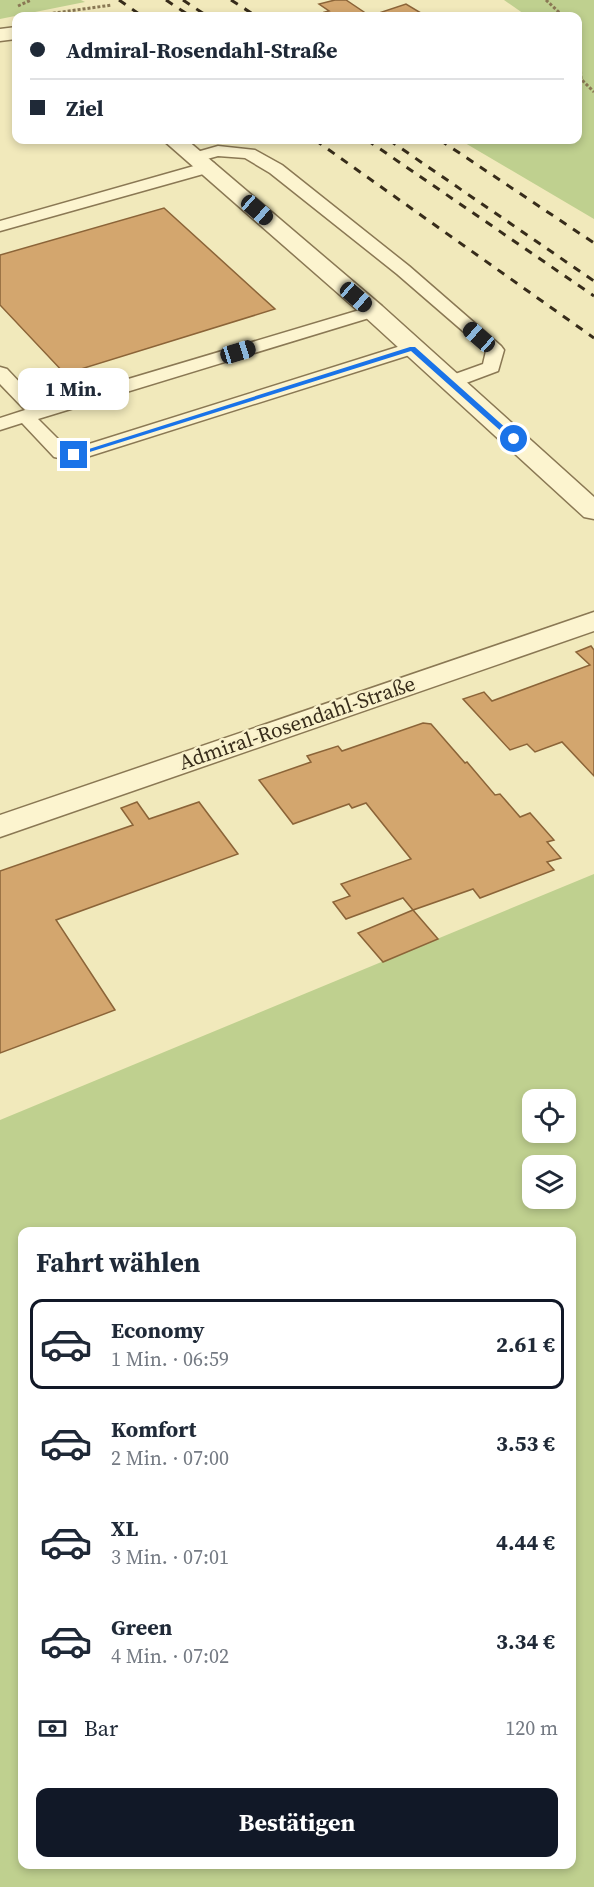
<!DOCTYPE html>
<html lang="de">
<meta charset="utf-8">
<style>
body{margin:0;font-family:"Source Serif 4",serif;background:#f6f6f7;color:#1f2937;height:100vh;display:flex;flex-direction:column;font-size:22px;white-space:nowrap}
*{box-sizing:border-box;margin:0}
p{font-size:20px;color:#747a83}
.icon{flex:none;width:33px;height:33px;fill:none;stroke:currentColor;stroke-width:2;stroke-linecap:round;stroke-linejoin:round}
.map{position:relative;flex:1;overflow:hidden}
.side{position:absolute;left:18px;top:1227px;width:558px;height:642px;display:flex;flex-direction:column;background:#fff;border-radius:12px;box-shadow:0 3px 9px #0003}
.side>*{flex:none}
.banner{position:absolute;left:12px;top:12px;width:570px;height:132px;border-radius:12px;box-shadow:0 3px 9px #0003;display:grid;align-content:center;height:132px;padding:0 18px;background:#fff}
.tools{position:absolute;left:522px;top:1089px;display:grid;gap:12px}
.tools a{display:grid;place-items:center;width:54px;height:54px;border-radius:12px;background:#fff;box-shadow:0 3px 9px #0003;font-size:30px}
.end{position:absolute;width:27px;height:27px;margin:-14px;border:8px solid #1a73e8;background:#fff;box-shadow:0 0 0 3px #fff}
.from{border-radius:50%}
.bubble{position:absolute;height:42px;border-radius:12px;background:#fff;box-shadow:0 3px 9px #0003;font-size:20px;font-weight:700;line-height:42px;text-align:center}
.car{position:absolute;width:18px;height:36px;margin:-18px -9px;border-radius:8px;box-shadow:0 0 4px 2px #0007;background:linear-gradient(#222 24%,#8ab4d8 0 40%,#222 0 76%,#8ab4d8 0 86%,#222 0)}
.banner b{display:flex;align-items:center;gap:21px;height:57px;font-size:22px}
.banner b+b{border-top:2px solid #e0e1e3}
.banner i{width:15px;height:15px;background:#1f2937}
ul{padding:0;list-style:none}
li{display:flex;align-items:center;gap:18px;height:90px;margin:0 12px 9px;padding:0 6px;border:3px solid transparent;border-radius:12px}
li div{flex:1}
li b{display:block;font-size:22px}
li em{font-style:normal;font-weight:700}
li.current{border-color:#111827}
li>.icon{width:54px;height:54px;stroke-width:1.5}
h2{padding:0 18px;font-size:27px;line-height:72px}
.pay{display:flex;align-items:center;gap:15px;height:66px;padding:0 18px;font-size:22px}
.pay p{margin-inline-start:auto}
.cta{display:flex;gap:12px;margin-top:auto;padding:12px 18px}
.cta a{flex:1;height:69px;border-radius:12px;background:#111827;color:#fff;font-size:24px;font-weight:700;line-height:69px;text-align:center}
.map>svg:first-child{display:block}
.green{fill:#bfd08f;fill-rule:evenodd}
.building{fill:#d3a66e;stroke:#8b6438;stroke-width:1.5}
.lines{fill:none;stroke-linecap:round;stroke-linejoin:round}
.service-casing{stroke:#8a7854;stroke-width:3}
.minor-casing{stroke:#8a7854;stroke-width:3}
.tertiary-casing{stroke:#8a7854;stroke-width:3}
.path{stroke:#8a7854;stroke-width:3;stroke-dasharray:3 2;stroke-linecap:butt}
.service{fill:#fcf4cf;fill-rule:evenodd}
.minor{fill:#fcf4cf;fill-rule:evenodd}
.tertiary{fill:#fcf4cf;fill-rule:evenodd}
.rail{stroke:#372c1a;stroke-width:3;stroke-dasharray:8 8;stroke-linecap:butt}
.route{fill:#1a73e8}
.labels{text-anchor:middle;stroke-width:5;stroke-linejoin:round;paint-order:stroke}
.street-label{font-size:21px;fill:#372c1a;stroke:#f8f1cb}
</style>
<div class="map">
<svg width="594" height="1887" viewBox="0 0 594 1887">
<rect width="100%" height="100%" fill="#f1e9bb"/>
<path class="green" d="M0 0H81L85 2 0 19Z
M504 0H594V219L465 143 468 140H578V16H527Z
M594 874V1887H0V1120ZM532 1100H566V1132H532ZM532 1166H566V1198H532ZM22 1232H572V1864H22Z"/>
<path class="building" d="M335 0H346L370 16 406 4 426 16H333L325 12 329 11 319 4Z
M164 208 275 309 65 374 0 305V255Z
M591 646 594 650V776L562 742 535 752 527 744 510 750 463 699 484 692 492 701 590 665 576 652Z
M423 723 431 724 465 763 467 762 495 795 500 794 520 817 530 813 554 840 547 842 561 858 547 862 554 870 480 898 473 889 413 910 403 898 346 919 333 902 350 896 341 884 411 859 366 803 352 808 349 804 293 824 259 780 311 762 307 756 338 746 342 751Z
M137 802 149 819 199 802 238 854 56 920 115 1010 0 1053V871L133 825 121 808Z
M413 910 438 939 383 962 358 933Z"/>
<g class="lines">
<g class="service-casing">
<path id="service" d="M218 146 255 150 282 165 409 266 501 346 504 350 498 371 458 386H444L442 382 444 378 483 364 486 351 397 274 270 173 245 158 218 156 196 162 188 157 190 154Z
M208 162 214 163 216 167 214 171 0 231V221Z
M373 306 379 307 382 311 379 315 38 419 67 448 73 449 407 344H419L422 348 419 352 74 461 54 457 22 423 0 430V418L25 410 0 384V367L7 369 41 405Z"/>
</g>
<g class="minor-casing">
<path id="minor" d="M163 140H187L382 306 594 497V519L584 517 364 316Z
M594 612V631L0 837V815Z"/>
</g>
<g class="tertiary-casing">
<path id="tertiary" d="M16 27V39L0 41V29Z"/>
</g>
<path class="path" d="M546 0 563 16
M18 6 31 0
M33 16 112 5
M578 31 581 79 594 92"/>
<use href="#service" class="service"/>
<use href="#minor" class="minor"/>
<use href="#tertiary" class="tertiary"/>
<path class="rail" d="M119 0 142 16
M166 0 190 16
M183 0 207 16
M231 0 256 16
M315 140 594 338
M367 140 594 296
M389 140 594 281
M440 140 594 243"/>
</g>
<path class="route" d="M410 347H415L517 438V441H512L411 351 77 456 70 455Z"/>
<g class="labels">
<g class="street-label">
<text transform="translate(297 723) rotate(-19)" y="7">Admiral-Rosendahl-Straße</text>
</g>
</g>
</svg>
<div class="tools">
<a><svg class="icon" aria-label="locate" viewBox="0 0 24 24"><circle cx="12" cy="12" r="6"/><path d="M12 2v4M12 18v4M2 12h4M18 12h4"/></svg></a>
<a><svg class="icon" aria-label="layers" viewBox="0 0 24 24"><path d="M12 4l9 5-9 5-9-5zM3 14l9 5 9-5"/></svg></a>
</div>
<i class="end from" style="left:514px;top:439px"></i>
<i class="end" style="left:74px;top:455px"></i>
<div class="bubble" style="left:18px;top:368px;width:111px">1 Min.</div>
<i class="car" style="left:257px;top:210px;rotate:131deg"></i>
<i class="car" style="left:356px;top:297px;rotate:131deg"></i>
<i class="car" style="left:479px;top:337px;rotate:311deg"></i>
<i class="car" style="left:238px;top:352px;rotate:73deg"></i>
<div class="banner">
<b><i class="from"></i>Admiral-Rosendahl-Straße</b>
<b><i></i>Ziel</b>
</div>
<section class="side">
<h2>Fahrt wählen</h2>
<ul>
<li class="current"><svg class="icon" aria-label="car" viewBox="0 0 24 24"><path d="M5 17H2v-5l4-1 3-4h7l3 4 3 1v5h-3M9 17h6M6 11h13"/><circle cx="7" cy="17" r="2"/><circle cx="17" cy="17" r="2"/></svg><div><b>Economy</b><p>1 Min. · 06:59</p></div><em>2.61 €</em></li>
<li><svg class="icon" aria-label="car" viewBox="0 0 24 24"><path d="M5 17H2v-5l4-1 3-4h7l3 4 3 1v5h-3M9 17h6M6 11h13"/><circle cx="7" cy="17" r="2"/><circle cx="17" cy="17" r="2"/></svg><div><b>Komfort</b><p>2 Min. · 07:00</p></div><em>3.53 €</em></li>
<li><svg class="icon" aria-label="car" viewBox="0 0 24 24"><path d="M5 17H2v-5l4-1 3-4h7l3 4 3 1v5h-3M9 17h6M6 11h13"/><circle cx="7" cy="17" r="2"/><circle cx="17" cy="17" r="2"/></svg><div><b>XL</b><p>3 Min. · 07:01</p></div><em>4.44 €</em></li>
<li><svg class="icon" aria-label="car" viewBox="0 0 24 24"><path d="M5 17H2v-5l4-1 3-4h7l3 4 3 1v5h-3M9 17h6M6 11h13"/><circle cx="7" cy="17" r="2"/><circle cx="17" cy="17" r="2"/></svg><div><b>Green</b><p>4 Min. · 07:02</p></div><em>3.34 €</em></li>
</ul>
<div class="pay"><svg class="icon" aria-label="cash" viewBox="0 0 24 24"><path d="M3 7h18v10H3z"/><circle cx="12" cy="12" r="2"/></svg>Bar<p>120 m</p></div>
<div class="cta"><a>Bestätigen</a></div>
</section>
</div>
